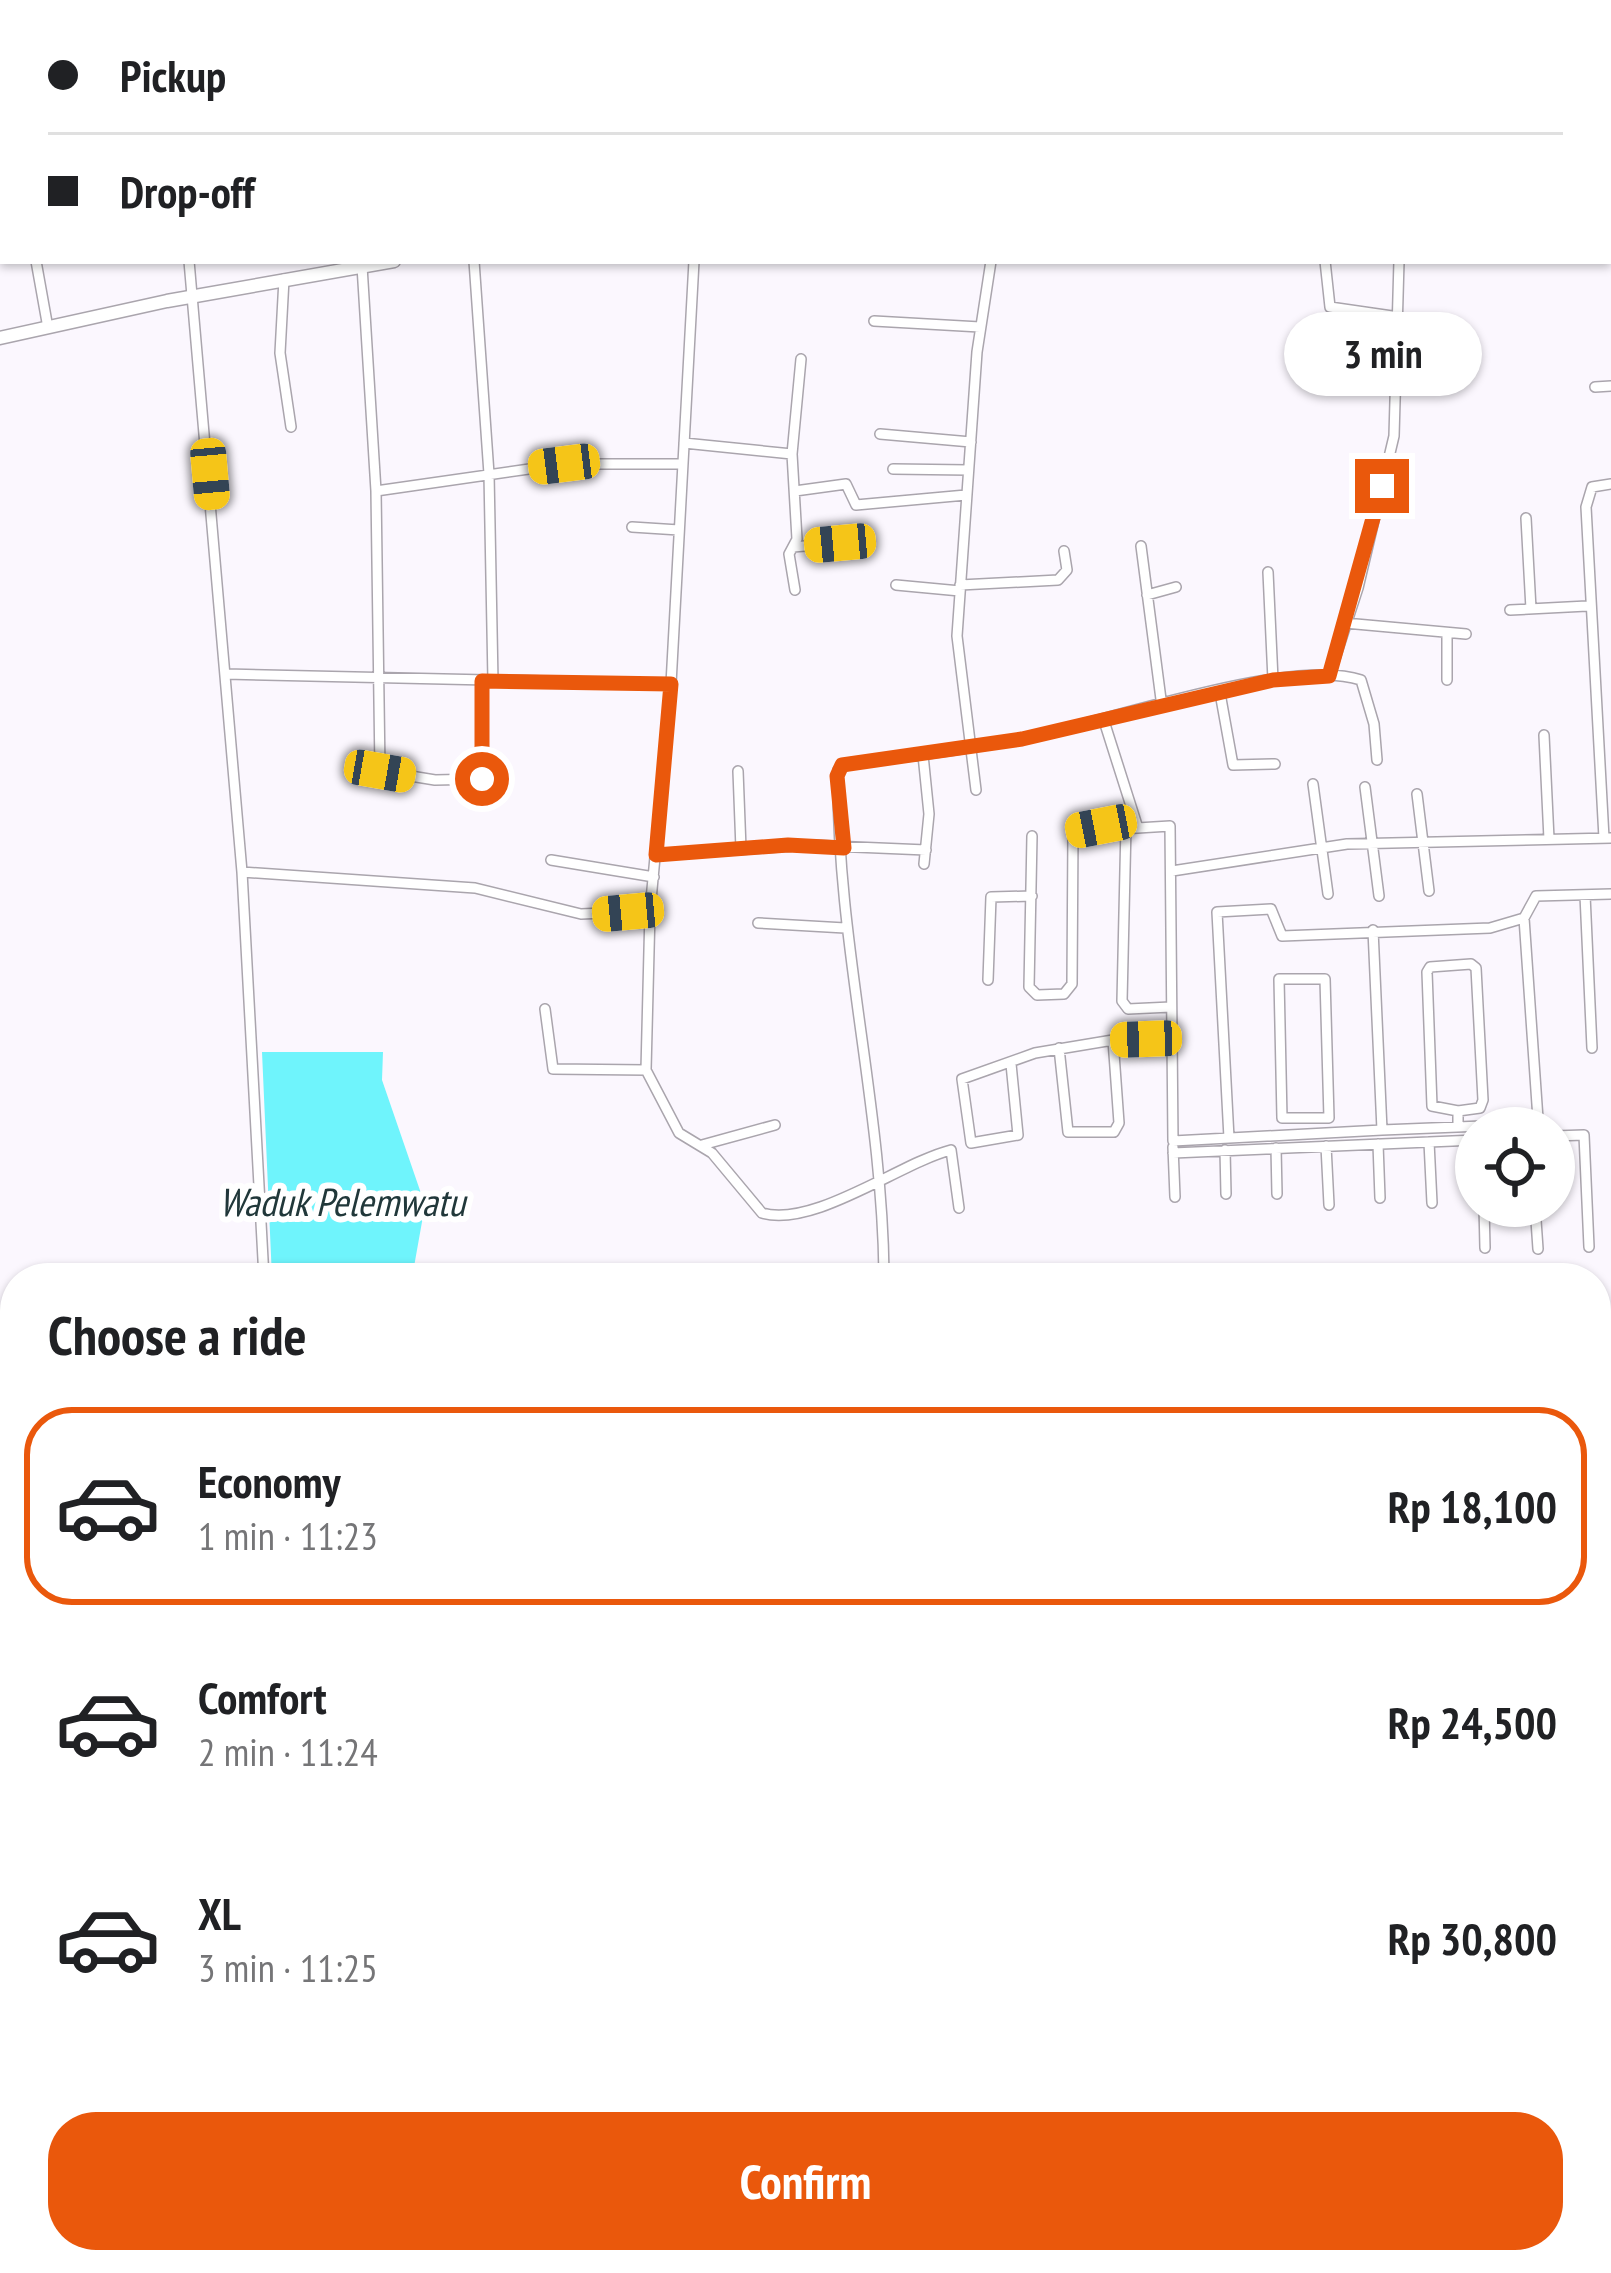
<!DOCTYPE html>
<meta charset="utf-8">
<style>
body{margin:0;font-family:"PT Sans Narrow",sans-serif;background:#f2f2f2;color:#202124;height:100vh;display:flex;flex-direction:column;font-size:45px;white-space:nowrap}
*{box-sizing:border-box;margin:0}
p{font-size:39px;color:#757577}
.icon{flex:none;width:66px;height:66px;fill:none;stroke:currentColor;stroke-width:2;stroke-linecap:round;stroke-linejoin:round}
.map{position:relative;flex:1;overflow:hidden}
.side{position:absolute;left:0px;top:1263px;width:1611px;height:1011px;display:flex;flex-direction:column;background:#fff;border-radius:48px 48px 0 0;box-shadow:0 3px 9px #0004}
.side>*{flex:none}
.top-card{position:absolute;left:0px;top:0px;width:1611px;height:264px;box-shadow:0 3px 9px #0004;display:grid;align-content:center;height:264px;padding:0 48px;background:#fff}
.controls{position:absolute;left:1455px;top:1107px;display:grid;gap:24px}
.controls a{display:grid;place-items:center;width:120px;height:120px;border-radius:50%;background:#fff;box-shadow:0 3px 9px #0004;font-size:60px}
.end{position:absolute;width:54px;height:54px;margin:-27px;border:15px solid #ea580c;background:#fff;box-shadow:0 0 0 6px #fff}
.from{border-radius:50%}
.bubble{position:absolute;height:84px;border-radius:42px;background:#fff;box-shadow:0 3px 9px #0004;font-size:39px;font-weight:600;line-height:84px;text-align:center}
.car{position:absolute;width:36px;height:72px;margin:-36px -18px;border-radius:15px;box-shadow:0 0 9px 3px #0007;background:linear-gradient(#f5c518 24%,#345 0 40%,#f5c518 0 76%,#345 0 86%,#f5c518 0)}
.top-card b{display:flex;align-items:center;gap:42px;height:114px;font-size:45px}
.top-card b+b{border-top:3px solid #e0e0e0}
.top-card i{width:30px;height:30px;background:#202124}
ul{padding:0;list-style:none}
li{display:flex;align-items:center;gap:36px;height:198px;margin:0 24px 18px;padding:0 24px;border:6px solid transparent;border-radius:48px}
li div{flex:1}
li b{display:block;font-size:45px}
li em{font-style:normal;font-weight:600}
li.current{border-color:#ea580c}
li>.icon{width:108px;height:108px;stroke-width:1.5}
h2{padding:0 48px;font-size:54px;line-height:144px}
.cta{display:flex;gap:24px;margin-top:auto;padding:24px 48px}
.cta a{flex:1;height:138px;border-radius:48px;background:#ea580c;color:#fff;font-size:48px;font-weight:600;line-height:138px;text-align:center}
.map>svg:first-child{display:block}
.water{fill:#6ff4fc}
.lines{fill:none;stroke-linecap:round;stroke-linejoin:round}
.minor-casing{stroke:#aaa5ad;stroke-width:12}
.secondary-casing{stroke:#aaa5ad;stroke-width:15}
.minor{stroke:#fff;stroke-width:9}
.secondary{stroke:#fff;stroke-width:12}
.route{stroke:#ea580c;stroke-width:15}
.labels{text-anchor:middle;stroke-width:12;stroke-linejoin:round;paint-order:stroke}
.water-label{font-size:39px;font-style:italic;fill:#21383a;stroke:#fff}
</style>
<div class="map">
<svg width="1611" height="2273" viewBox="0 0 1611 2273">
<rect width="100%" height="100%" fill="#fbf7fe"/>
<path class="water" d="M262 1052H383L382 1080 425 1205 412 1278H272Z"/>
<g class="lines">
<g class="minor-casing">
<path id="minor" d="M139 0 140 3
M499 0 500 3
M559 0V3
M574 0V3
M639 0 640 3
M837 0V1
M1015 0V3
M1079 0 1080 3
M1376 0V3
M772 3V0
M0 86 3 99
M0 172H3
M36 261 48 328
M189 261 242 872 264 1278
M474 261 489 474 493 681
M694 261 671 684 650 911 646 1070 679 1133 712 1153 762 1213C814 1228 900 1163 951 1150L959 1208
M1325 261 1330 307 1399 317
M362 266 376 491 380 771 435 780 482 779V681
M284 279 280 353 291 427
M874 321 980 327
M1595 387 1611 386
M880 434 971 442
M684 443 792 454
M893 469 968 470
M376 491 564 464H682
M795 491 846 484 856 505 966 495
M1526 518 1531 609
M632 527 679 530
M1141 546 1162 707
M793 547 840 543
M1268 572 1273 680
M896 585 960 591
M960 585 1058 580 1067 570 1064 551
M795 590 789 554 797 539 792 454 801 359
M1147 595 1176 587
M1510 610 1587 606
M1345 623 1466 634
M226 674 671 684
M1329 677 1358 588 1394 436 1399 261
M1447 680V633
M1220 693 1233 765 1275 764
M1104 721 1137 825
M1544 735 1549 839
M923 755 929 814 924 864
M738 771 741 849
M1313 784 1328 894
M1365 787 1379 896
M976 790 957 636 977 352 991 261
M1417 794 1429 891
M1126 826 1122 1001 1128 1009 1171 1007
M1032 836 1029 987 1037 995 1064 994 1072 984 1073 832 1170 826 1173 1141 1382 1130 1373 930
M1604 838 1586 507 1592 487 1611 484
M656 855 808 845 926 850
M551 860 654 877
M1172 871 1347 844 1611 838
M242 872 475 888 581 914 650 911
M1585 895 1592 1048
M758 923 845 928
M1279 979H1325L1329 1118H1282Z
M988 980 991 897 1032 896
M545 1009 553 1069 646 1070
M1059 1048 1068 1132H1114L1119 1123 1113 1040 1171 1038
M1011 1064 1018 1135 971 1143 962 1079 1035 1053 1113 1040
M1458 1111 1480 1108 1483 1100 1476 968 1471 964 1430 967 1427 972 1432 1106 1458 1111V1127
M1382 1130 1531 1124 1538 1119 1524 918
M1554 1136 1584 1135 1589 1247
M1229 1138 1217 912 1271 909 1282 936 1490 928 1524 918 1536 896 1611 894
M1429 1142 1432 1203
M1378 1144 1380 1198
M702 1145 775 1125
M1326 1146 1329 1205
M1173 1147 1175 1197
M1276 1148 1277 1194
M1225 1150 1226 1194
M1173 1153 1476 1140
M1484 1206 1485 1248
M1535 1206 1538 1249
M740 1278 741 1274
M884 1278C883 1107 836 941 838 770L850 763C909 757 967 749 1025 738 1105 723 1290 656 1361 680L1374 724 1377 760
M382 2259 383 2273
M990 2259 991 2273
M1094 2259 1095 2273
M1251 2259V2273
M1325 2273V2259
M1378 2273V2259"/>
</g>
<g class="secondary-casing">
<path id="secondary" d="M1608 199H1611
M0 338 167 301 394 261"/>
</g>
<use href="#minor" class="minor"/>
<use href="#secondary" class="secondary"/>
</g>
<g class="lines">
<path class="route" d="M482 779V681L671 684 656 855 788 845 844 848 837 776 842 765 1022 739 1273 680 1329 676 1382 486"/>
</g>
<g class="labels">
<g class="water-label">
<text x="342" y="1216">Waduk Pelemwatu</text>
</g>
</g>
</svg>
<div class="controls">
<a><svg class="icon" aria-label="locate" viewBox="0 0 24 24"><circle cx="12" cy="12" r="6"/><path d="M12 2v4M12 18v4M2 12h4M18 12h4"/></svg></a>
</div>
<i class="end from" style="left:482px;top:779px"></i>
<i class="end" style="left:1382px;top:486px"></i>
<div class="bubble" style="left:1284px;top:312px;width:198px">3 min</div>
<i class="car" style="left:564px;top:464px;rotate:263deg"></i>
<i class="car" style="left:210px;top:474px;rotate:175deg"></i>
<i class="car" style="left:840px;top:543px;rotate:265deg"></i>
<i class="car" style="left:380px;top:771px;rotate:100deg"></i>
<i class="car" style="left:1101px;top:826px;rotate:259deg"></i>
<i class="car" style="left:628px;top:912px;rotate:265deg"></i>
<i class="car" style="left:1146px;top:1039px;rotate:268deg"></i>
<div class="top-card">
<b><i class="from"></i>Pickup</b>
<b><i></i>Drop-off</b>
</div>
<section class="side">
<h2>Choose a ride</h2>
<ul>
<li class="current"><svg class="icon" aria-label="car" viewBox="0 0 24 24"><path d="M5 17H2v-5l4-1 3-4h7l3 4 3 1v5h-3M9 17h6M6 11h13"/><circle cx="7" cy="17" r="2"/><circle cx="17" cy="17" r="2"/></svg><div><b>Economy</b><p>1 min · 11:23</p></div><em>Rp 18,100</em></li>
<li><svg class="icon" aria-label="car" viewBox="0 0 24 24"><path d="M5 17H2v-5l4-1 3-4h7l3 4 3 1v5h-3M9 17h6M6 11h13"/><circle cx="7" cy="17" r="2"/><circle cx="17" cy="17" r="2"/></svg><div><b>Comfort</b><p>2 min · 11:24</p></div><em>Rp 24,500</em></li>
<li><svg class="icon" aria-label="car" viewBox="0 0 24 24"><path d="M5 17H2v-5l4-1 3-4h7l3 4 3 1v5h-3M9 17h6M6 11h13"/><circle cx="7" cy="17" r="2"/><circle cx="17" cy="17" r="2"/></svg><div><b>XL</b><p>3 min · 11:25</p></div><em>Rp 30,800</em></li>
</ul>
<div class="cta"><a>Confirm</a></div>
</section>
</div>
